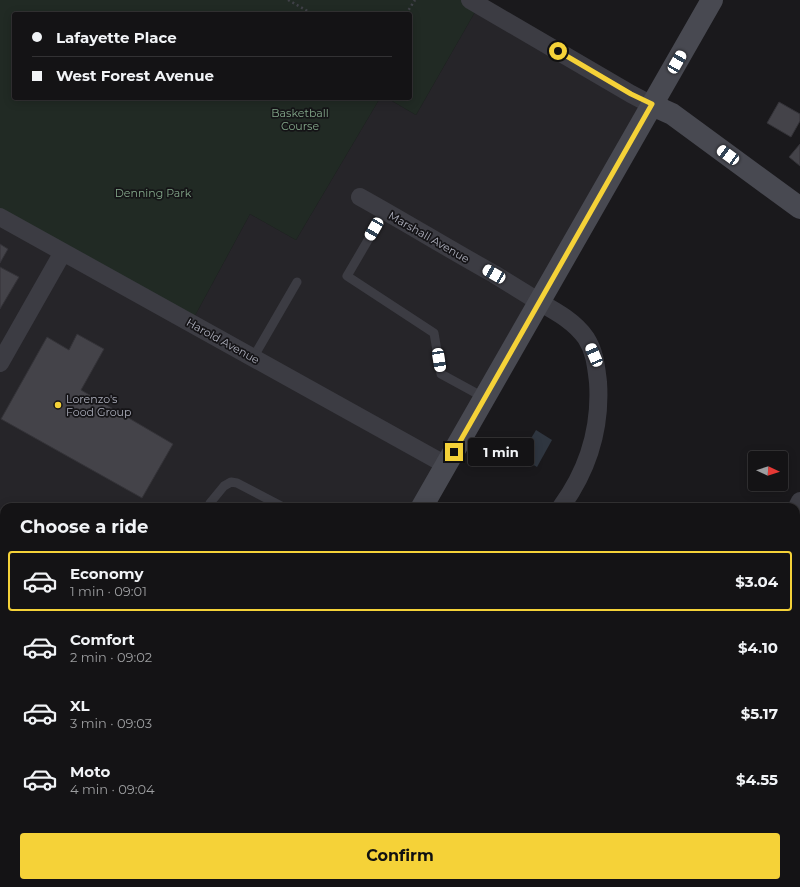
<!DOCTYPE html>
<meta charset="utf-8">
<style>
body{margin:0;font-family:Montserrat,sans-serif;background:#1d1c1e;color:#f1f3f6;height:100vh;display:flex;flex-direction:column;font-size:15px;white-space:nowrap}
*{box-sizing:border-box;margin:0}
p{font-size:13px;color:#9d9ea0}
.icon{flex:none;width:22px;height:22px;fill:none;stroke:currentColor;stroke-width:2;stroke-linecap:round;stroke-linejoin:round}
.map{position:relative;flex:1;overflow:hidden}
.drawer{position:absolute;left:0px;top:503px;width:800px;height:384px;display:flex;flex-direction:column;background:#141315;border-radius:12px 12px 0 0;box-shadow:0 2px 10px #0003,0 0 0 1px #333234}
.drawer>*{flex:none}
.guide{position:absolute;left:12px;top:12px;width:400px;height:88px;border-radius:4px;box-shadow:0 2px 10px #0003,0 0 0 1px #333234;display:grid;align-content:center;height:88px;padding:0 20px;background:#141315}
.needle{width:26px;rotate:94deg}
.controls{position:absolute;left:748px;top:451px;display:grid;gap:8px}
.controls a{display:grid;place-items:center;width:40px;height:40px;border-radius:4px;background:#141315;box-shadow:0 2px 10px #0003,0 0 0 1px #333234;font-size:20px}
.end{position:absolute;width:18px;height:18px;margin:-9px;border:5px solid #f5d238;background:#111;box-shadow:0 0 0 2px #111}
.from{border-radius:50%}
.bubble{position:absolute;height:28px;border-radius:4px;background:#141315;box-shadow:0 2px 10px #0003,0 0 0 1px #333234;font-size:13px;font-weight:700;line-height:28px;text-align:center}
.car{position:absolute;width:12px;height:24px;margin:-12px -6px;border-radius:5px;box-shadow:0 0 3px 1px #0007;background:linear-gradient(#fff 24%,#345 0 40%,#fff 0 76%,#345 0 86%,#fff 0)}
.guide b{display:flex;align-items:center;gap:14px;height:38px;font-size:15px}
.guide b+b{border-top:1px solid #333234}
.guide i{width:10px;height:10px;background:#f1f3f6}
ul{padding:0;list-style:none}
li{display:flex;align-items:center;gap:12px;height:60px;margin:0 8px 6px;padding:0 12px;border:2px solid transparent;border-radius:4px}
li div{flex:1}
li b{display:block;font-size:15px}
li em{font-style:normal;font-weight:700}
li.current{border-color:#f5d238}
li>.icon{width:36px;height:36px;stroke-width:1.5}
h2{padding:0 20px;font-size:18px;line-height:48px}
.action{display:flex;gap:8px;margin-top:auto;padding:8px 20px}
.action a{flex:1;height:46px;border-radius:4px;background:#f5d238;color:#111;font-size:16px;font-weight:700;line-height:46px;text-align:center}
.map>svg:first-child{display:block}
.built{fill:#262529}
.green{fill:#212a24}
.water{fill:#2f3640}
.building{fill:#444349;stroke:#343338}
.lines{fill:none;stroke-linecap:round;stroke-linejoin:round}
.path{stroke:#404148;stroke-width:2.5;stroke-dasharray:2 3;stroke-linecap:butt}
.lane{stroke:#3c3c43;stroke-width:9}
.street{stroke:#3c3c43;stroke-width:18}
.secondary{stroke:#484951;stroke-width:22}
.route{stroke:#f5d238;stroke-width:5}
.poi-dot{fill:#f5d238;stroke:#151417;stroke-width:1.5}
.labels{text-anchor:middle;stroke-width:3.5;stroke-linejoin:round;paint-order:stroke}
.park-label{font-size:11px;fill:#83a78a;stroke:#151417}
.street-label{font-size:11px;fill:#acaebb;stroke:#151417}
.poi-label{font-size:11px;fill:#acaebb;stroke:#151417;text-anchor:start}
</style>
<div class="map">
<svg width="800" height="887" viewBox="0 0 800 887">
<rect width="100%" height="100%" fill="#1a191c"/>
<path class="built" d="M479 5 652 105 422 507H4V883H207L205 887H0V217L191 323 250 214 296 240 380 98H387L416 115Z
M251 883H462L460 887H249Z"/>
<path class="green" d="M0 0H470L479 5 416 115 387 98H410V14H14V98H380L296 240 250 214 191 323 0 217Z"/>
<path class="water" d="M536 430 552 440 537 467 520 457Z"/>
<path class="building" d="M779 102 800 114V121L791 137 767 123Z
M800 144V166L789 157Z
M0 244 8 249 0 263Z
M0 267 19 277 0 309Z
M77 334 104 349 81 390 173 444 142 498 1 419 47 337 69 350Z"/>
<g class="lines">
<path class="path" d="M288 0 313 14
M406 14 415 0"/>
<path class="lane" d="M385 211 347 276 434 333 441 374 485 398
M253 358 297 282
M210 503 224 486 231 482 237 483 283 507
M0 687 4 688
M0 842 4 844
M75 883 82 887
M297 883 303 887
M314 887 317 883"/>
<path class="street" d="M470 0 631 94 652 105
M360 197C405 222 449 249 494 274 510 284 525 293 541 303 557 312 575 322 586 338 595 352 596 366 598 382 601 427 588 470 561 507
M0 217 446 465
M0 363 63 252
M796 509 800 501
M635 883 642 887
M582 887 585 883"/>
<path class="secondary" d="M652 105 672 114 800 208
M422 507 712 0
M205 887 207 883"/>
</g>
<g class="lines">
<path class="route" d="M454 452 652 104 631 94 558 51"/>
</g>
<circle class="poi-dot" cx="58" cy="405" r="4"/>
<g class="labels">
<g class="park-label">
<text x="300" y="117">Basketball<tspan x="300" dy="13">Course</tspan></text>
<text x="153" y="197">Denning Park</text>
</g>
<g class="street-label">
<text transform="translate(429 237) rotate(30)" y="4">Marshall Avenue</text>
<text transform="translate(223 341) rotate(29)" y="4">Harold Avenue</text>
</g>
<g class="poi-label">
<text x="66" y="403">Lorenzo's<tspan x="66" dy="13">Food Group</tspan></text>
</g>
</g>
</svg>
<div class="controls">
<a><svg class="needle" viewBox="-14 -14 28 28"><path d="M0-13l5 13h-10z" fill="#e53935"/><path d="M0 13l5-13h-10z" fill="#9d9ea0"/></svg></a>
</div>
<i class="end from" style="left:558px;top:51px"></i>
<i class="end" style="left:454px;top:452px"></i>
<div class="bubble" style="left:468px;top:438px;width:66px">1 min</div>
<i class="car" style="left:677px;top:62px;rotate:30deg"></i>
<i class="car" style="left:728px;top:155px;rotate:306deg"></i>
<i class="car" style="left:374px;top:229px;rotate:210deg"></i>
<i class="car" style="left:494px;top:274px;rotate:300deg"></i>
<i class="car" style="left:594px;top:355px;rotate:337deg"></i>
<i class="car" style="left:439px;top:360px;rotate:171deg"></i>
<div class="guide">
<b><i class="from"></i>Lafayette Place</b>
<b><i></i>West Forest Avenue</b>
</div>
<section class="drawer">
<h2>Choose a ride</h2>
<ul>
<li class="current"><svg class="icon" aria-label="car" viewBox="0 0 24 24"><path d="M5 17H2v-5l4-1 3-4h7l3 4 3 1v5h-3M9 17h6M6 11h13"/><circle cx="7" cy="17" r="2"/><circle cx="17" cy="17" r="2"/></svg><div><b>Economy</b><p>1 min · 09:01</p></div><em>$3.04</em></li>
<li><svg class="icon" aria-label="car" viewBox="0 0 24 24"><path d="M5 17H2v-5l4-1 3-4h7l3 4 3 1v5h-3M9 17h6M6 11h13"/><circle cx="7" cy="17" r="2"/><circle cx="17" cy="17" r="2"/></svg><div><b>Comfort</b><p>2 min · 09:02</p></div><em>$4.10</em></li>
<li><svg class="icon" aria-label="car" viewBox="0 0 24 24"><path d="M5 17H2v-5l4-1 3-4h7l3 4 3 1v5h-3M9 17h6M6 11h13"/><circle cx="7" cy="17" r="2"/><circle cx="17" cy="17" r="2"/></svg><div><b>XL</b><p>3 min · 09:03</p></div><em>$5.17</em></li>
<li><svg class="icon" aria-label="car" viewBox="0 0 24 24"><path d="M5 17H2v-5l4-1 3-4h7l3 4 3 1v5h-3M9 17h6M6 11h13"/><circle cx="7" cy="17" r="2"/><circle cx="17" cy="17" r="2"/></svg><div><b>Moto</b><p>4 min · 09:04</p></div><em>$4.55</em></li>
</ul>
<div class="action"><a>Confirm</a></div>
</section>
</div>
